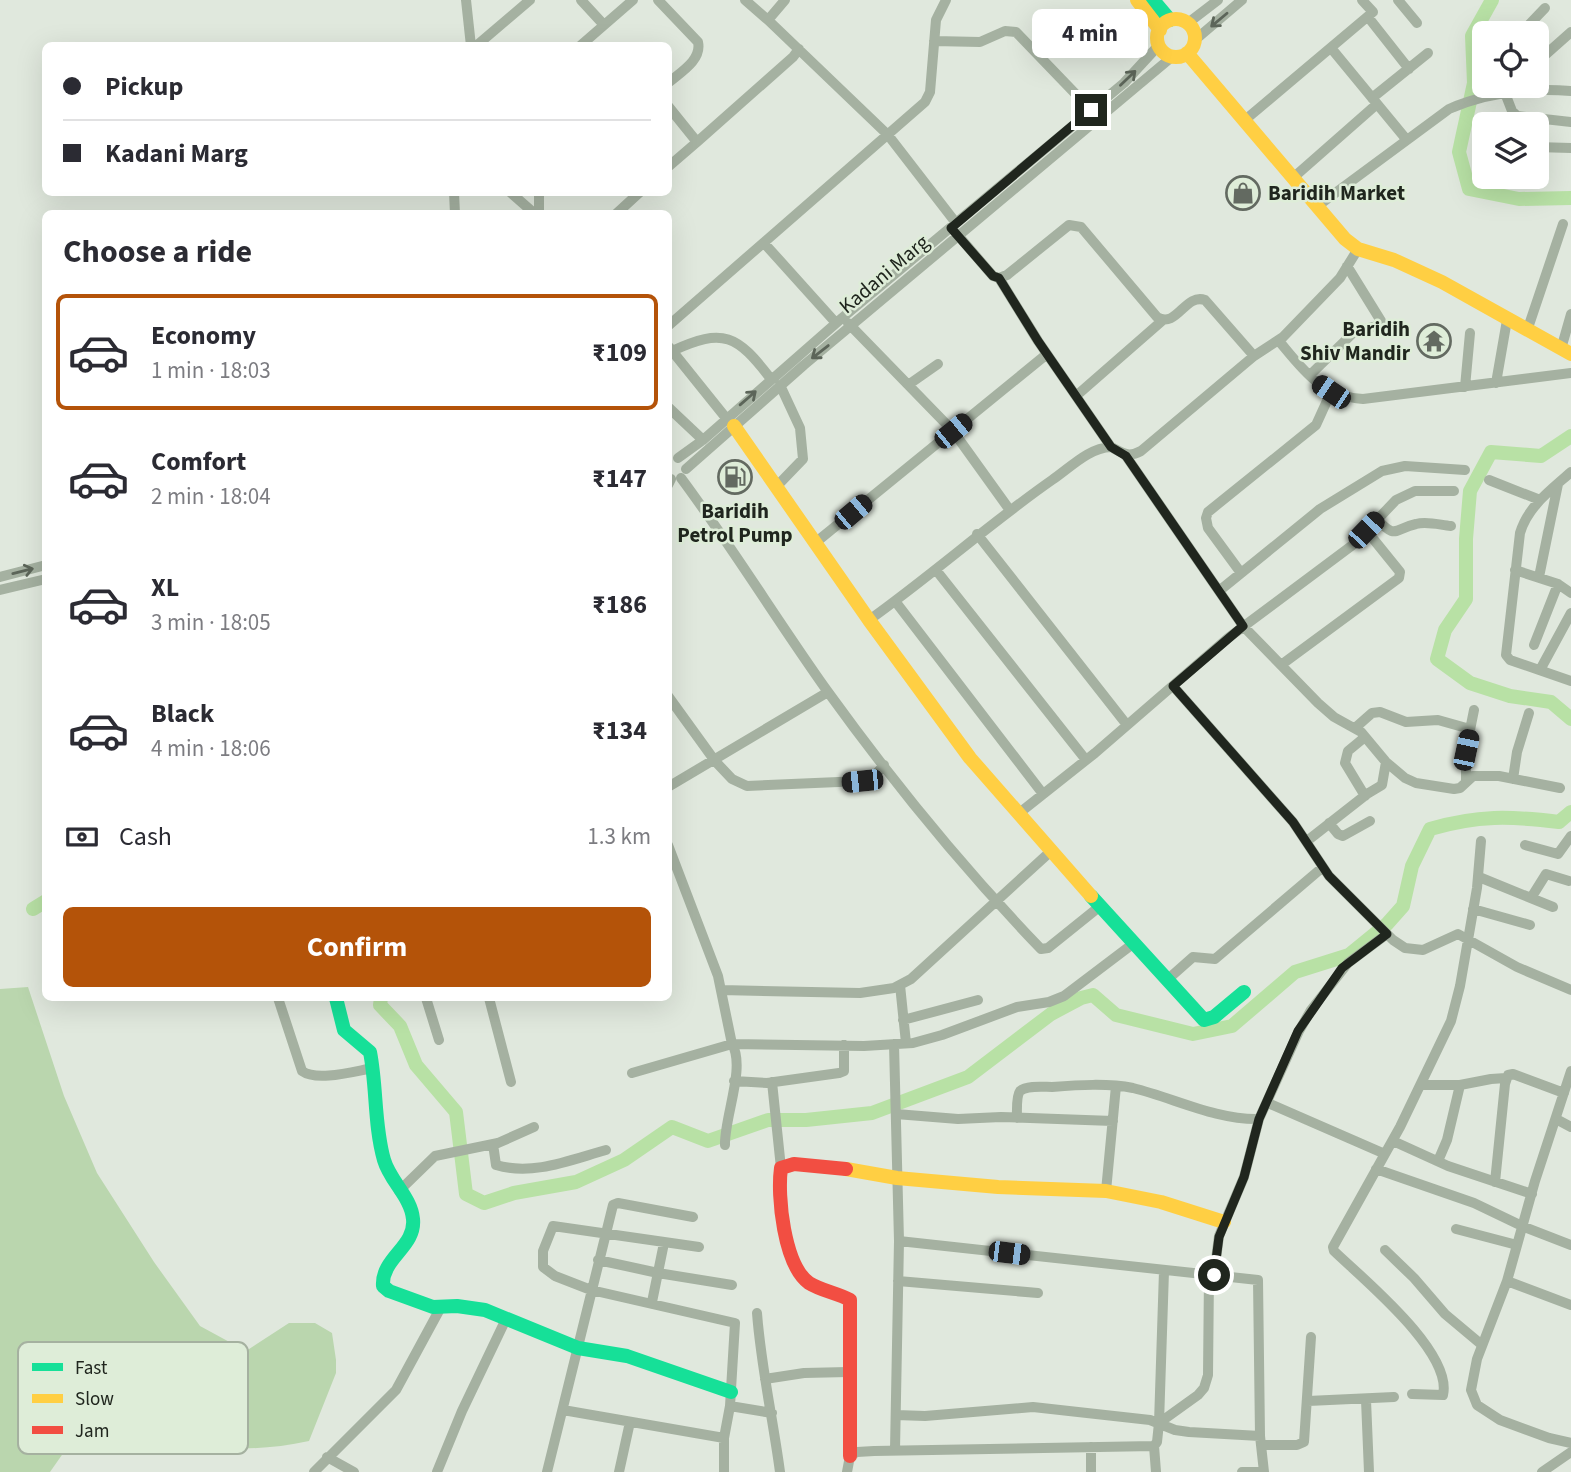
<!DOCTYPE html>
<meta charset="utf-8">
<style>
body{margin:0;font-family:"Source Sans 3",sans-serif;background:#f2f2f3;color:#2b2b33;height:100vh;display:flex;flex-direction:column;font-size:26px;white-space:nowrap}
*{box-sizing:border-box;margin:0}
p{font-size:23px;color:#7c7c81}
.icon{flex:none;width:38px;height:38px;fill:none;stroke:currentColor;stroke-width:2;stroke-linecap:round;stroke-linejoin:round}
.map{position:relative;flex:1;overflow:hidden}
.details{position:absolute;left:42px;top:210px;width:630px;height:791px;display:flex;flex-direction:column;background:#fff;border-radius:10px;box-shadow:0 7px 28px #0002}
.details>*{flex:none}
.hud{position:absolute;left:42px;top:42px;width:630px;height:154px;border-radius:10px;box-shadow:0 7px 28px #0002;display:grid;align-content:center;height:154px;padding:0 21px;background:#fff}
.buttons{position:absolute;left:1472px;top:21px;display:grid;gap:14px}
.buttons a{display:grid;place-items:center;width:77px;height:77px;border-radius:10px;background:#fff;box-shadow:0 7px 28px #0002;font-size:35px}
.end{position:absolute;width:32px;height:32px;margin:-16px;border:9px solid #20261e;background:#fff;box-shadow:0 0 0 4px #fff}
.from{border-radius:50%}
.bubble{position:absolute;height:49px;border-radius:10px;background:#fff;box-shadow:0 7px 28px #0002;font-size:23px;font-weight:700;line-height:49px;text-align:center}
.car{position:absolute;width:21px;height:42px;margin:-21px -10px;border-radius:9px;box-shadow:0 0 5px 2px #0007;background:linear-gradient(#222 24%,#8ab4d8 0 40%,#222 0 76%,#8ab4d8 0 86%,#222 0)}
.hud b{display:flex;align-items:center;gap:24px;height:66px;font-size:26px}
.hud b+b{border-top:2px solid #e1e1e2}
.hud i{width:18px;height:18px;background:#2b2b33}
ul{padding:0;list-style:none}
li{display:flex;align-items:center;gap:21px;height:116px;margin:0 14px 10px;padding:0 7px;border:4px solid transparent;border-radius:10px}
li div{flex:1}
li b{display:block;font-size:26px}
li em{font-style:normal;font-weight:700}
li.current{border-color:#b45309}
li>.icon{width:63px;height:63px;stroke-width:1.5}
h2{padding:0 21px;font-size:32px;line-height:84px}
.pay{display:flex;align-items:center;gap:18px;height:77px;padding:0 21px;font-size:26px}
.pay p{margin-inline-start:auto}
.cta{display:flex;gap:14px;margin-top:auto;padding:14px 21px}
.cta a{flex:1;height:80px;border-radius:10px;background:#b45309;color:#fff;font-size:28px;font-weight:700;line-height:80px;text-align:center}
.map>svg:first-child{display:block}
.green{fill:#bad6ae}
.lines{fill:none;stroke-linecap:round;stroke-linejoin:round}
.river{stroke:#b8e1a5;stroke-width:14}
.street{stroke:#a5b1a1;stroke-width:10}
.fast{stroke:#16e098;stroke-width:14}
.slow{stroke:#ffcf43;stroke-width:14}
.jam{stroke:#f24e42;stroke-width:14}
.oneway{stroke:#5c6559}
.route{stroke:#20261e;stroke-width:9}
.labels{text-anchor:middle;stroke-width:5;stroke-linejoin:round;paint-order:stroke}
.poi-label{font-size:21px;font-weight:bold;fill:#20261e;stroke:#deedd8;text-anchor:start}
.street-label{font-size:21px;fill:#20261e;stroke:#deedd8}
.key{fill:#deedd8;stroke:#a5b1a0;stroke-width:2}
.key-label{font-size:19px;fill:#20261e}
</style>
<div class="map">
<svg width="1571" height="1472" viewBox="0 0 1571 1472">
<rect width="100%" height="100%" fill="#e0e8dd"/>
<path class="green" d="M28 987 64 1096 97 1173 154 1262 200 1326 246 1351 289 1323H315L332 1333 336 1360V1373L309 1441C227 1459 165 1441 85 1422L50 1472H0V989Z"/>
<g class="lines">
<path class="river" d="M1492 0 1472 36 1474 83 1459 152 1469 189 1519 199 1571 198
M1571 436 1541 456 1491 452 1470 491 1466 539V599L1445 630 1437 659 1470 683 1510 696 1551 702 1571 719
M33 909 46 901
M381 998 380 1005 400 1026 416 1065 456 1112 466 1194 484 1203 514 1193 576 1182 624 1160 672 1127 708 1141 768 1120H806L872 1113 968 1077 1051 1014 1081 998 1093 995 1116 1015 1193 1034 1232 1026 1295 972 1349 955 1387 924 1403 906 1412 866 1430 829C1478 815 1510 816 1559 822L1571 812"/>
<path class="street" d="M466 0 471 46
M581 0 604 25
M658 0 698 42C702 60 681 72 668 83
M745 0 768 20 888 135 956 223
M1398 0 1417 23
M1368 17 1409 69
M768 20 785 0
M1188 23 1218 0
M1521 33 1545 8
M1195 40 1242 0
M934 41 980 42 1005 31 1016 32 1091 110
M476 46 530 0
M580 46 633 0
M1331 48 1406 139
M1538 89 1544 56 1571 32
M1505 93 1512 111 1517 116 1571 122
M1372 98 1428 53
M668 106 697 142 668 167
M1245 120 1373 12 1362 0
M697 142 793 57 799 49
M1536 147 1571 148
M1294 177 1377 104
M454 192 455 214
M510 192 535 214
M539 192V214
M1319 205 1449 109C1488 92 1529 88 1571 91
M616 214 640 192
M956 233 993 276 999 278 1007 275 1069 225 1081 227 1157 317C1177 329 1185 293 1205 300L1254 356
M764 243 836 323
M999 278 1038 341 1111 447
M848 323 953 431 1009 509
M668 326 925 102 930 92 936 20 946 0
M1527 331 1563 224
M1279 341C1304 371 1321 396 1363 399L1571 373
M669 347 726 418
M1561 349 1571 314
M672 351C724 327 737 335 771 379
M1310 375 1354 332 1376 326 1381 321 1347 266
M1496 383 1507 320
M908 385 938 364
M1465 387 1470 333
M1076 396 1163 320
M668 407 703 440
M1126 456 1243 626 1318 703 1334 717 1361 732 1386 762 1405 778 1416 783 1454 789 1460 788 1473 776H1499L1560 788
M678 458 703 440 842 318 1124 83 1159 45
M686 469 804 365 1173 56
M1571 472C1551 490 1528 506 1520 533L1506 655 1510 660 1571 681
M681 478C733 548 778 622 828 692 893 782 964 869 1041 949L1048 948 1099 907
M1489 480 1540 500
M668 485 671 479
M776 487 803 459 800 428 780 385
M1377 519C1396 540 1394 529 1416 524 1427 521 1440 525 1451 526
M977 534 1127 725
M815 543 1047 354
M936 570 1086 760
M1515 570 1558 584 1571 593
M1241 573 1208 528 1206 518 1208 512 1316 425 1331 392
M0 577 46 565
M1539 577 1558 484
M0 590 46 579
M1219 591 1320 509 1382 471 1405 466 1465 470
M895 601 1043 794
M869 620C932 575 989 524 1052 480 1070 468 1088 448 1111 447 1123 453 1128 458 1141 451L1254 356 1283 337 1340 278 1358 249
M1534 645 1558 584
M1281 665 1399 578 1400 572 1366 530
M1540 670 1571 613
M1173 686 1293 822 1329 876 1393 940 1405 948 1423 950 1458 934 1517 967 1571 990
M668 696 715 761 732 779 747 786 862 781 875 775 884 765
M1355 728 1372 713 1380 712 1406 722 1438 720 1470 729
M1513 779 1517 752 1529 713
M1466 781V750L1474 710
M668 787 828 692
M1365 796 1345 763 1348 751 1365 737
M1018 814 1095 753 1228 638 1354 544 1396 500 1415 491H1454
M1329 823 1338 834 1343 836 1370 821
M1307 841 1367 794 1382 785 1386 762
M668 845 718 976 732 1044C746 1067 724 1118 725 1145
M1525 845 1558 854 1571 836
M1479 877 1553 907
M1531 898 1546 874 1569 881
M1473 909 1530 925
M1167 980 1193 957 1215 959 1323 867
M900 985 906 1043
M721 990 860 993 894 988 911 979 1050 852
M278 998 302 1071C317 1082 355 1071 373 1068
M426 998 439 1040
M489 998 511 1082
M903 1020 978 1000
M894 1044 899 1241 895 1450
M1571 1071 1535 1181 1507 1281 1477 1359 1471 1390 1477 1405 1500 1420 1549 1438 1571 1443
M632 1073 732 1044 864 1046 913 1043 942 1035 1017 1007 1049 1002 1064 996 1134 943
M734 1081 767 1083 839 1073 844 1071V1045
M772 1082 781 1168
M1421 1085H1460L1491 1079 1506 1078
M1268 1103 1385 1154
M896 1114 958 1119 1001 1117 1113 1121
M1017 1118C1017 1111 1016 1096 1020 1091 1027 1085 1044 1087 1052 1087 1078 1085 1108 1083 1133 1088 1174 1098 1216 1120 1259 1119L1299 1031 1311 1010 1348 963 1387 934
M1556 1119 1571 1127
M1393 1141 1448 1166 1532 1194
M493 1144 496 1165C533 1176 570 1160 606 1150
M1438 1161 1447 1140 1460 1085
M1376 1169 1474 1203 1522 1226 1571 1245
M1495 1182 1505 1084 1508 1075 1513 1074 1564 1093
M399 1191 435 1156 498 1143 534 1127
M1106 1191 1116 1086
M1456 1229 1517 1245
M899 1241 1258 1280 1260 1436 1264 1472H1242
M699 1247 553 1226 543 1251V1267L555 1276 591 1290 735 1323 730 1406 724 1438V1472
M1385 1250 1414 1278 1445 1314 1482 1345
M598 1260 658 1273 732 1285
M1214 1275 1219 1236 1244 1177 1259 1119
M898 1281 1038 1293
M1507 1281 1571 1305
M652 1302 664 1243
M757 1313C761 1367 773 1419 780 1472
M765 1379 804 1373 848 1372
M1412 1394 1443 1395C1453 1352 1363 1279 1334 1251L1333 1247 1400 1127 1451 1021 1460 986 1477 888 1481 841
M1366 1400 1369 1472
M1308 1401 1394 1397
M730 1406 772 1413
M563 1410 724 1438
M896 1415 925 1416 1033 1407 1150 1420 1175 1430 1189 1432 1260 1436
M1159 1423 1198 1395 1204 1388 1208 1375 1209 1274
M1261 1445H1297L1304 1442 1311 1337
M1154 1446 1156 1472
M1091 1447V1472
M327 1457 354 1472
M314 1472 396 1390 441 1307
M437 1472 462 1411 506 1319
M547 1472 613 1205 618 1203 693 1217
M619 1472 630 1422
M847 1472 850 1456 857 1452 874 1451 1154 1446 1157 1442 1159 1423 1164 1271
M1542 1472 1571 1452"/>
<path class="fast" d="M1153 0 1170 20
M1091 896 1204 1020 1214 1017 1244 992
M336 998 344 1030 370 1052C377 1088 374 1125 384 1160 390 1181 411 1197 413 1219 416 1247 381 1258 383 1286L389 1291 433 1307 457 1306 485 1310 578 1348 627 1356 731 1392"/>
<path class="slow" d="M1137 0 1160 30
M1157 38a19 19 0 1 1 38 0a19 19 0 1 1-38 0Z
M1187 53 1345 239 1358 249 1394 260 1442 282 1571 354
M734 426 869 620 970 758 1091 896
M846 1169 897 1178 998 1187 1106 1191 1161 1202 1224 1222"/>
<path class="jam" d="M846 1169 794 1164 781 1168C777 1196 784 1265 809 1283 822 1291 837 1293 850 1300V1456"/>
</g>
<defs><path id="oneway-shaft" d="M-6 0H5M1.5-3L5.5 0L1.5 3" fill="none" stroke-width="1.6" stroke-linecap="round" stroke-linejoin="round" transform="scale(1.75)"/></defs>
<g class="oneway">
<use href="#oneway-shaft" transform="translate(1219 20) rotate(140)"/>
<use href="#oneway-shaft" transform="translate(1128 78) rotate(-44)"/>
<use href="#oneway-shaft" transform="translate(820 352) rotate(142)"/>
<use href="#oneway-shaft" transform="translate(748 398) rotate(-41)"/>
<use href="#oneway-shaft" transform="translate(23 571) rotate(-14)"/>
</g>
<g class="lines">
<path class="route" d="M1091 110 951 228 993 276 999 278 1038 341 1111 447 1126 456 1243 626 1173 686 1293 822 1329 876 1387 934 1342 968 1298 1031 1259 1119 1244 1177 1219 1237 1214 1275"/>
</g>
<defs>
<g id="shop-ring" transform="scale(1.75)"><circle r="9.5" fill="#deedd8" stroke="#636a61" stroke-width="1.5"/><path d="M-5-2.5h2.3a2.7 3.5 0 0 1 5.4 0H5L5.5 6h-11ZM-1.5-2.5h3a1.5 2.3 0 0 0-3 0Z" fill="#636a61"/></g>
<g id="temple-ring" transform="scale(1.75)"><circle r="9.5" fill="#deedd8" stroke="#636a61" stroke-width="1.5"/><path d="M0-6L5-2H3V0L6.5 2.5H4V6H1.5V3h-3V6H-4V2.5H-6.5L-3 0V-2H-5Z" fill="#636a61"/></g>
<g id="fuel-ring" transform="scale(1.75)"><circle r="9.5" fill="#deedd8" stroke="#636a61" stroke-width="1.5"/><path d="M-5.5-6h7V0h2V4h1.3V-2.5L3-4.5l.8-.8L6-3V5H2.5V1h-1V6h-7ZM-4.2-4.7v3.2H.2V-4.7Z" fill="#636a61"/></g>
</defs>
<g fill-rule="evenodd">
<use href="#shop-ring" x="1243" y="193"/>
<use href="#temple-ring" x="1434" y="341"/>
<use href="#fuel-ring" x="735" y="477"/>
</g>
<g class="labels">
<g class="poi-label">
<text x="1268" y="200">Baridih Market</text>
<text x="1410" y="336" text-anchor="end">Baridih<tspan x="1410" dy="24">Shiv Mandir</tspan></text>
<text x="735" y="518" text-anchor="middle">Baridih<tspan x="735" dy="24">Petrol Pump</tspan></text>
</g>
<g class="street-label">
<text transform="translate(884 274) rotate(-40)" y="7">Kadani Marg</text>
</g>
</g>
<rect x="18" y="1342" width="230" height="112" rx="10" class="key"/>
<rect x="32" y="1363" width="31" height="8" fill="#16e098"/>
<rect x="32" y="1394" width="31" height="9" fill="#ffcf43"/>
<rect x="32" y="1426" width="31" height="8" fill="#f24e42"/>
<g class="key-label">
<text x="75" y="1374">Fast</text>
<text x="75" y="1405">Slow</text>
<text x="75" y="1437">Jam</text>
</g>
</svg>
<div class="buttons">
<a><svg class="icon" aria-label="locate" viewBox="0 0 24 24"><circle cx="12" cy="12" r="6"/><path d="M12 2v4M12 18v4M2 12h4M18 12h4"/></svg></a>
<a><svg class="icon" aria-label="layers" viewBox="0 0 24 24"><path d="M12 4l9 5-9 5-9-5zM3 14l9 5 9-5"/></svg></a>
</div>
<i class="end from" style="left:1214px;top:1275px"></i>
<i class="end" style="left:1091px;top:110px"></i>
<div class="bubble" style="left:1032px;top:9px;width:116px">4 min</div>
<i class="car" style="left:1331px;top:392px;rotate:304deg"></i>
<i class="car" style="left:953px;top:431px;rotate:51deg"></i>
<i class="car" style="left:853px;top:512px;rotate:50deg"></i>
<i class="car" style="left:1366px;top:530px;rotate:44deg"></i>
<i class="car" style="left:1466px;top:750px;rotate:12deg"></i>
<i class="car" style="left:862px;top:781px;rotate:264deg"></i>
<i class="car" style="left:1009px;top:1253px;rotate:97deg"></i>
<div class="hud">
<b><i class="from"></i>Pickup</b>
<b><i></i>Kadani Marg</b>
</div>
<section class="details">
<h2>Choose a ride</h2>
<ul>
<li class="current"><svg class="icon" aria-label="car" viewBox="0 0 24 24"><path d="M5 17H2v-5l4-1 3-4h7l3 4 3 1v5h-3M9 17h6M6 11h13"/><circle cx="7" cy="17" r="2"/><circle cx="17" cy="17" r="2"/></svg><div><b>Economy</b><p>1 min · 18:03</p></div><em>₹109</em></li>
<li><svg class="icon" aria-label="car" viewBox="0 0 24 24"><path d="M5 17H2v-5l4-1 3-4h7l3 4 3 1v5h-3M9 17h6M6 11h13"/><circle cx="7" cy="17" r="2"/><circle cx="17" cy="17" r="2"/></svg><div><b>Comfort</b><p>2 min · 18:04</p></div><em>₹147</em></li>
<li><svg class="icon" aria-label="car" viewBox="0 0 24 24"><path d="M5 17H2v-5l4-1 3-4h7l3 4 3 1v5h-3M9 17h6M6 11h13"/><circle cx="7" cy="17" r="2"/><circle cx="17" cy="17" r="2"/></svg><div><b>XL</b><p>3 min · 18:05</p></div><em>₹186</em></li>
<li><svg class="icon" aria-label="car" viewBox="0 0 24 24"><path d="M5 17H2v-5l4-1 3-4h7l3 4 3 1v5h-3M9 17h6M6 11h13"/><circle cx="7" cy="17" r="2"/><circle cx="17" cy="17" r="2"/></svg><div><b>Black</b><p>4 min · 18:06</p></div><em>₹134</em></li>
</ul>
<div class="pay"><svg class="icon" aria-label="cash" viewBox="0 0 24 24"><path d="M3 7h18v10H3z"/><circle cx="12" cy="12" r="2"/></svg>Cash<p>1.3 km</p></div>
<div class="cta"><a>Confirm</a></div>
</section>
</div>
